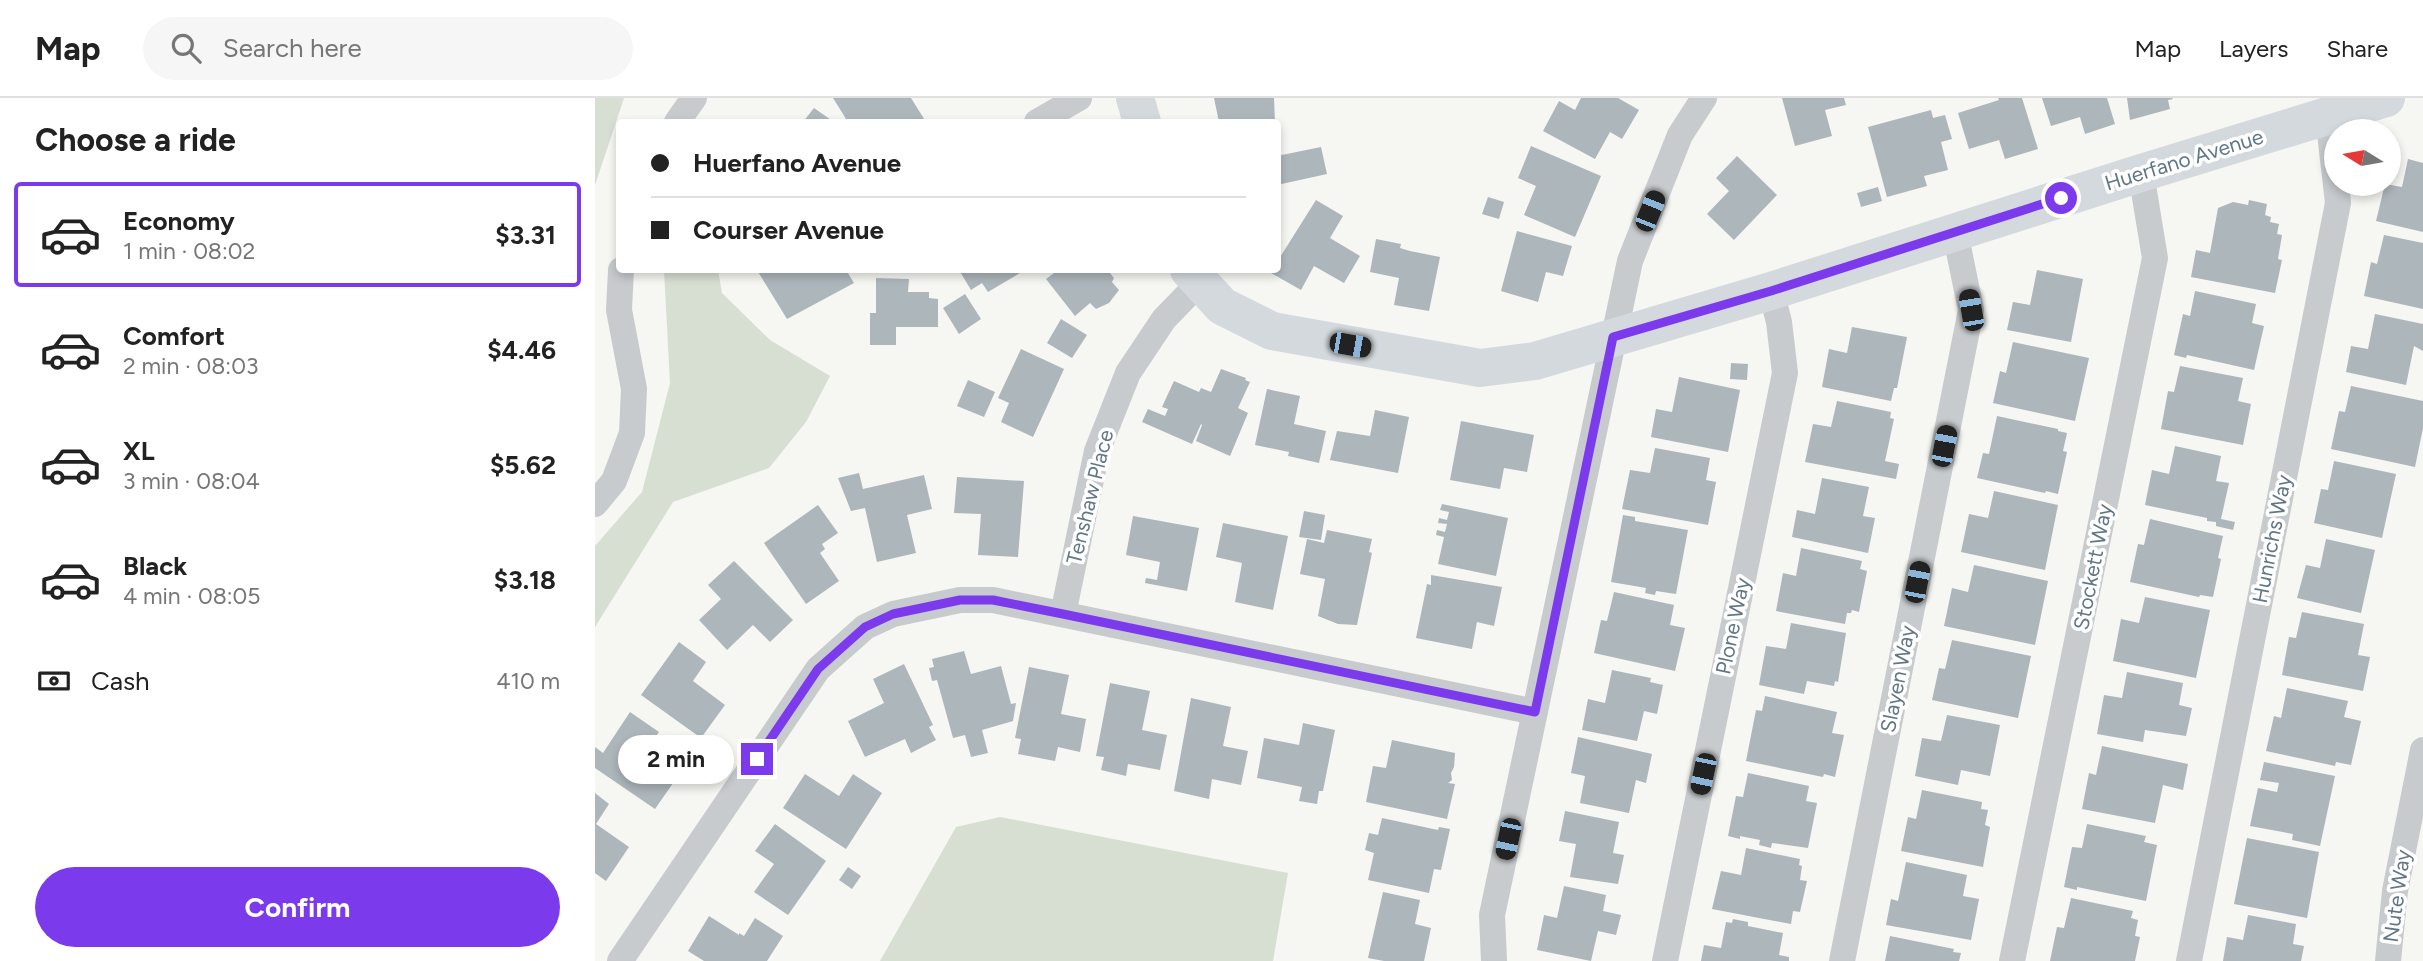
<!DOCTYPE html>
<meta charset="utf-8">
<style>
body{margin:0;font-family:Figtree,sans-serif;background:#f6f6f6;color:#222;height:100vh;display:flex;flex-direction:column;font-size:26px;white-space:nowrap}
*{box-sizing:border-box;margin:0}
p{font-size:23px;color:#767676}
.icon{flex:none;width:38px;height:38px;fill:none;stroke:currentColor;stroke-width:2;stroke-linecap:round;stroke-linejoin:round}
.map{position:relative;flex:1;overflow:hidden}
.side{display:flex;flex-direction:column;background:#fff;width:595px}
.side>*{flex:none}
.top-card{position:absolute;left:21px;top:21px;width:665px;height:154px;border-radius:7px;box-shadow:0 4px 10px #0003;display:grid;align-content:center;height:154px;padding:0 35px;background:#fff}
.needle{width:46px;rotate:281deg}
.buttons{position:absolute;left:1729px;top:21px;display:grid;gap:14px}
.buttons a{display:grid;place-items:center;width:77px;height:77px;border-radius:50%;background:#fff;box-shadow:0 4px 10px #0003;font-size:35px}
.end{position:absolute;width:32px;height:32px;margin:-16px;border:9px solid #7c3aed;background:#fff;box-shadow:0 0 0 4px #fff}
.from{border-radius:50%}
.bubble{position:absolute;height:49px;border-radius:24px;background:#fff;box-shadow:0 4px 10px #0003;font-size:23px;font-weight:700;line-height:49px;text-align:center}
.car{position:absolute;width:21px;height:42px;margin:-21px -10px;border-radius:9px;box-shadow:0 0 5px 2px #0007;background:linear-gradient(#222 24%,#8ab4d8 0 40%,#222 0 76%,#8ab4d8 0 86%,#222 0)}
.top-card b{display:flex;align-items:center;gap:24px;height:66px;font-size:26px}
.top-card b+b{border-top:2px solid #e0e0e0}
.top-card i{width:18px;height:18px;background:#222}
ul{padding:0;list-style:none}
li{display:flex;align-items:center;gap:21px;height:105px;margin:0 14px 10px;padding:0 21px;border:4px solid transparent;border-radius:7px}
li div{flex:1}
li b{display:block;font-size:26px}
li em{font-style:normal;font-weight:700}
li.on{border-color:#7c3aed}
li>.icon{width:63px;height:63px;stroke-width:1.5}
h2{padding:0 35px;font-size:32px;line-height:84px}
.pay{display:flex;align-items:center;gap:18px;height:77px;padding:0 35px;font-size:26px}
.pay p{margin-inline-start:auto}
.cta{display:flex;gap:14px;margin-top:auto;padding:14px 35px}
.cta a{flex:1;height:80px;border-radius:42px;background:#7c3aed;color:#fff;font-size:28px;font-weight:700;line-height:80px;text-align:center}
header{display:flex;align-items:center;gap:42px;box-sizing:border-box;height:98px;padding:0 35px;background:#fff;border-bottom:2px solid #e0e0e0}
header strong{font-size:33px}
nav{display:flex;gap:38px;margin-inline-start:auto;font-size:24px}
.search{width:490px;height:63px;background:#f6f6f6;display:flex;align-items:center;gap:18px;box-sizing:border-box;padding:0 24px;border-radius:38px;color:#767676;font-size:26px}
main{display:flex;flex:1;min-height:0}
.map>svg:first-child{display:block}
.green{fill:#d7ded2}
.building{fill:#adb6bb}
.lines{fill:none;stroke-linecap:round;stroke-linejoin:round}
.street{stroke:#c8cbce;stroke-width:26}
.secondary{stroke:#d3d9dd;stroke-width:38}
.route{stroke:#7c3aed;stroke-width:9}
.labels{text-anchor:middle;stroke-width:7;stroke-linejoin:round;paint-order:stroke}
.street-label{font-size:21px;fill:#627686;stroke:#fff}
</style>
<header>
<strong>Map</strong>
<div class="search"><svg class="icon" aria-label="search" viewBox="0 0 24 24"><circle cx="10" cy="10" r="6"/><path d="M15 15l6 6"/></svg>Search here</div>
<nav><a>Map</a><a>Layers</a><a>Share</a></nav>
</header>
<main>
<section class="side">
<h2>Choose a ride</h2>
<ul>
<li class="on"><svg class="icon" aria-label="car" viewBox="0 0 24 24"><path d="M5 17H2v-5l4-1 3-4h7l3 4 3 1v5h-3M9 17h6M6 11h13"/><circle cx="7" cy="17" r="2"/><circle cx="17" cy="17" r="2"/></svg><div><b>Economy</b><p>1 min · 08:02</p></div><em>$3.31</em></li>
<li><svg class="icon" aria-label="car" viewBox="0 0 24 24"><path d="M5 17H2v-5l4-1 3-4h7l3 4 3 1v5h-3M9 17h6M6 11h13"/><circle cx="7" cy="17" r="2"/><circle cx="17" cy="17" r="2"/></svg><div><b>Comfort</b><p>2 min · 08:03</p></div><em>$4.46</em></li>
<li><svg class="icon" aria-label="car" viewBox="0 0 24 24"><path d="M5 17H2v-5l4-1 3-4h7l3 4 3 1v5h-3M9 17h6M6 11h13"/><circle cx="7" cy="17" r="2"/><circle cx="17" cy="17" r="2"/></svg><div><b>XL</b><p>3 min · 08:04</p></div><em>$5.62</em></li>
<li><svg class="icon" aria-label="car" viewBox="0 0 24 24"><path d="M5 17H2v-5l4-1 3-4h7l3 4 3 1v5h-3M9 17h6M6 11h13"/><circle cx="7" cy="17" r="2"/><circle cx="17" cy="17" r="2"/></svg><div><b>Black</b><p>4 min · 08:05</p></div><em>$3.18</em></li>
</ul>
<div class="pay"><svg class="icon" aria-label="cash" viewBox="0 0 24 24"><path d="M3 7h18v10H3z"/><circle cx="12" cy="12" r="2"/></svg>Cash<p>410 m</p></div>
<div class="cta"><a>Confirm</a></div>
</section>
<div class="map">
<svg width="1828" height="863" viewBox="0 0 1828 863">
<rect width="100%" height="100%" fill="#f6f6f2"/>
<path class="green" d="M0 0H29L0 87Z
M69 172H123L127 195 175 242 235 278 211 324 174 370 78 404 0 529V448L47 394 75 285Z
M405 719 693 775 678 863H285L361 729Z"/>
<path class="building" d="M238 0H316L331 24H291L289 21 284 24H253Z
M619 0H679L680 24H624Z
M986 0H1023L1044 12 1027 41 1015 34 1000 61 948 33 964 3 980 12Z
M1187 0H1249L1251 7 1230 12 1237 38 1200 48Z
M1403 0H1427L1443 51 1410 61 1404 42 1374 51 1363 15 1404 2Z
M1447 0H1512L1520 26 1490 36 1485 19 1456 28Z
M1532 0H1577L1578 1 1573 2 1575 11 1535 22Z
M219 10 239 24H208Z
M1336 12 1338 20 1350 17 1357 41 1346 44 1353 72 1329 78 1332 88 1292 99 1273 29Z
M936 48 1006 78 980 139 929 117 941 88 923 80Z
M726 49 732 76 682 87V58Z
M1142 58 1182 97 1139 142 1112 116 1134 93 1121 80Z
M1813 61 1828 65V134L1781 123 1790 86 1807 89Z
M1283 89 1287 103 1266 109 1262 95Z
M893 99 909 104 904 121 887 116Z
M721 102 748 118 735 140 765 158 749 185 719 168 706 192 676 175 678 172H682V164Z
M1654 102 1672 106 1670 117 1676 119 1675 124 1684 126 1682 136 1687 137 1683 161 1687 162 1680 195 1596 179 1601 152 1615 155 1623 110 1638 104 1653 107Z
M922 133 977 148 968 178 951 174 943 204 906 193Z
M1789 137 1828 145V211L1769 198 1776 164 1782 166Z
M781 141 806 146 805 150 815 153 845 159 834 213 799 207 804 180 775 174Z
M162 172H251L259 185 192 221Z
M364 172H430L393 194 387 185 376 192Z
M463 172H519L515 175 519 180 517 184 524 192 514 205 501 211 495 205 480 218 451 181Z
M1442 172 1488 181 1476 244 1412 232 1418 204 1435 207Z
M281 180 314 181 313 194H334V200L343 201V229H301V247H275V215H281Z
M1600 193 1661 206 1657 225 1669 228 1659 272 1592 257 1591 260 1579 257 1588 216 1595 218Z
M370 196 386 221 364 236 348 210Z
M1780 216 1828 226V253L1819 248 1811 287 1751 274 1756 248 1773 251Z
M466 221 492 237 477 260 452 245Z
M1257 229 1312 239 1302 290H1299L1296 303 1227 289 1234 251 1252 255Z
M1418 244 1494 260 1480 323 1398 305 1405 273 1411 275Z
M426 251 469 271 438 339 406 324 414 305 403 300Z
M1136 265 1153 266 1152 282 1135 281Z
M1585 268 1648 280 1643 303 1656 306 1648 347 1566 331 1573 293 1579 294Z
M626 271 651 280 650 282 655 284 643 310 653 315 635 358 601 343 607 327 606 326 597 346 547 324 553 311 570 318 573 311 567 309 579 283 604 294 606 290 616 294Z
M1084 279 1145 292 1133 354 1056 339 1061 311 1077 314Z
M373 282 400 294 389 319 362 308Z
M1756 288 1828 303V330L1820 369 1736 351 1744 313 1750 314Z
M672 291 705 298 699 326 731 333 724 365 693 358 694 354 660 347Z
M1242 303 1296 314 1295 320 1299 321 1290 363 1304 366 1301 381 1210 364 1218 326 1236 329Z
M780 312 814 319 803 375 735 362 742 333 775 338Z
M1402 318 1463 331V333L1472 335 1468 353 1472 354 1463 396 1451 393 1450 395 1382 380 1388 355 1394 356Z
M866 323 939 337 932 374 909 370 905 391 855 382Z
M1580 348 1626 358 1621 383 1634 385 1626 421 1640 424 1638 432 1621 428V424L1612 423V420L1550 407 1557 372 1574 376Z
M1060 350 1115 360 1111 382 1121 384 1113 427 1027 411 1035 372 1055 375Z
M1739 363 1801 376 1787 440 1719 425 1726 391 1733 392Z
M264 375 268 391 329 377 337 411 312 417 321 455 282 464 270 410 256 413 243 380Z
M362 379 429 383 423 459 383 457 386 416 359 415Z
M1227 380 1274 389 1268 418 1280 420 1273 455 1197 439 1202 412 1220 416Z
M1399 393 1463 407 1450 472 1366 454 1374 416 1393 420Z
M847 406 913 420 901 478 843 466 849 439 841 437 842 432 850 434 852 426 843 425 844 420 852 422 854 414 845 412Z
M223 407 243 435 227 446 230 451 225 455 244 483 211 506 169 445Z
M709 413 730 417 726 442 704 439Z
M1028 417 1040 419V423L1093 432 1081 496 1061 493 1060 497 1050 495 1051 490 1016 484Z
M538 418 604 430 592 493 550 485 551 480 562 482 565 464 531 457Z
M1555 421 1628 438 1623 460 1626 461 1618 499 1605 497 1604 499 1535 484 1543 446 1549 447Z
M628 425 693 438 678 512 640 504 647 465 621 459Z
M732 432 777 441 774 454 777 455 762 527 743 526 723 518 730 481 705 476 712 441 729 445Z
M1731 441 1780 452 1766 515 1702 500 1711 467 1725 470Z
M1206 450 1267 463 1265 471 1272 473 1264 514 1257 512 1256 515H1252L1250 526 1181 513 1188 475 1201 478Z
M139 463 198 522 175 544 158 527 132 552 104 522 126 501 113 487Z
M1379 467 1453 483 1440 547 1349 528 1357 490 1373 494Z
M836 477 907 489 899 528 882 524 877 551 821 540 832 486 836 487Z
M1019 494 1079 507 1075 527 1090 530 1080 573 999 555 1006 522 1012 523Z
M1550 499 1615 512 1601 580 1518 563 1526 521 1544 525Z
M1707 514 1769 526 1763 557 1775 559 1768 593 1687 577 1694 539 1701 540Z
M1196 525 1251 535 1243 584 1240 583 1239 588 1212 583 1209 596 1164 587 1171 548 1191 551Z
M1357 542 1436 558 1423 620 1337 602 1344 570 1350 571Z
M84 544 111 564 98 583 130 607 106 640 46 597Z
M369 553 376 576 406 568 416 606 421 605 418 623 387 632 393 655 376 659 370 637 358 640 342 582 337 583 334 570 339 569 337 561Z
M309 566 338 627 334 629 341 642 316 655 310 641 270 659 253 623 289 605 278 581Z
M434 569 474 577 466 616 491 621 485 654 463 649 460 663 423 656 426 641 420 640Z
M1017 572 1056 580 1055 584 1068 587 1062 616 1049 613 1042 643 987 632 993 601 1010 605Z
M1532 574 1588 585 1584 607 1597 610 1591 638 1550 632 1548 644 1502 636 1509 597 1527 600Z
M515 585 555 593 547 632 572 637 565 672 533 666 531 678 506 672 509 659 501 658Z
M1692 590 1753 603 1749 619 1766 623 1756 667 1741 664 1740 668 1671 653 1679 618 1686 620Z
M1170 598 1242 614 1237 635 1249 637 1240 679 1229 676 1228 679 1151 663 1161 612 1167 613Z
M596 600 636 609 628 648 653 653 646 687 617 681 614 701 579 693Z
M35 614 64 634 49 655 83 678 60 711 0 670V649L8 655Z
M1352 617 1405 627 1395 678 1366 672 1363 687 1320 678 1327 640 1346 643Z
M708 625 740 632 728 693H724L722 706 704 703 707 689 662 680 669 640 704 647Z
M983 639 1057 656 1051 685 1041 682 1034 715 985 705 990 678 976 675Z
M797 642 860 655 859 669 856 675 857 682 853 685 860 686 852 721 771 704 778 668 791 670Z
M1507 648 1593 666 1588 692 1568 687 1560 725 1487 711 1494 675 1501 677Z
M1669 664 1740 678 1725 748 1697 742 1698 736 1655 728 1663 690 1682 694 1684 685 1665 682Z
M1153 675 1214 688 1211 703 1222 705 1213 750 1177 745 1176 750 1164 747 1165 742 1145 738V741L1133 738 1141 698 1148 699Z
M210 676 244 698 258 676 287 695 251 751 188 710Z
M1327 692 1387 704 1386 711 1393 712 1390 727 1395 729 1388 769 1306 753 1313 719 1321 721Z
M0 695 14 706 1 726 34 749 11 783 0 775Z
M970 713 1024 724 1018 755 1029 757 1023 786 975 779 981 746 964 743Z
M787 720 843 732 844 729 855 731 846 772 839 771 834 795 773 782 779 755 770 752 774 735 783 737Z
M180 726 231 763 193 817 159 794 179 766 160 753Z
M1492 726 1551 738 1549 744 1562 747 1551 803 1482 789V792L1469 789 1477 749 1487 750Z
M1652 740 1724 754 1712 820 1639 806Z
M1151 750 1205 761 1204 767 1207 768 1205 782 1212 783 1205 814 1198 813 1196 826 1117 811 1126 773 1146 777Z
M1311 764 1372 777 1368 798 1384 801 1376 842 1291 827 1296 801 1303 803Z
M253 769 266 778 257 791 244 782Z
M969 788 1011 797 1008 813 1026 817 1021 837 1003 833 996 863 942 852 949 817 962 820Z
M788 794 825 802 820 826 836 830 829 863H789L773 860Z
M1476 800 1538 813 1536 820 1543 822 1540 838 1545 839 1540 863H1455L1462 829 1469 830Z
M1653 817 1701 826 1698 846 1709 848 1706 863H1628L1632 839 1648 842Z
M114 818 144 837V835L149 838 160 820 188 838 172 863H109L93 853Z
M1138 821 1153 824V828L1188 835 1184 857 1194 859V863H1106L1109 847 1126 850 1131 824 1137 825Z
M1295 838 1359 851 1358 854 1366 855 1364 863H1290Z"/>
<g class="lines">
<path class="street" d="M82 24 99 0
M442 24 484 0
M0 406 19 383 37 335 39 291 24 212 26 172
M468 516 502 353 533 275 569 221 604 185
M25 863 223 571 270 529 298 516 365 502H398L940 614
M899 863 897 817 1035 163 1085 37 1109 0
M1070 863 1190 275 1184 224 1176 193
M1247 863 1376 212 1360 134
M1417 863 1560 160 1546 75
M1594 863 1743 105 1733 18
M1793 863 1800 793 1828 652"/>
<path class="secondary" d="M540 0 547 24
M594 172 627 208 677 233 885 270 940 263 1176 193 1546 75 1791 0"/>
</g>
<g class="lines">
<path class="route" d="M162 661 223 571 270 529 298 516 365 502H398L468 516 940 614 1018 239 1176 193 1466 100"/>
</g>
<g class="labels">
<g class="street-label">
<text transform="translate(1589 62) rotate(-17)" y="7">Huerfano Avenue</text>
<text transform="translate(495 399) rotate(-76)" y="7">Tenshaw Place</text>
<text transform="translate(1677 441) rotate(-79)" y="7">Hunrichs Way</text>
<text transform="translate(1498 469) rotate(-79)" y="7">Stockett Way</text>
<text transform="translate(1138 528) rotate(-78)" y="7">Plone Way</text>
<text transform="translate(1303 581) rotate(-79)" y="7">Slayen Way</text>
<text transform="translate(1802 798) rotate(-82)" y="7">Nute Way</text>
</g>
</g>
</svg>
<div class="buttons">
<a><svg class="needle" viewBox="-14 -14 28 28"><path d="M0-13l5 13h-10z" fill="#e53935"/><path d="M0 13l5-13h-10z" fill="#767676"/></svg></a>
</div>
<i class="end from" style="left:1466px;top:100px"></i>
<i class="end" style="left:162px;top:661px"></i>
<div class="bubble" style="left:23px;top:637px;width:116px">2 min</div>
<i class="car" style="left:1055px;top:113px;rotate:22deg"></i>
<i class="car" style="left:1376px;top:212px;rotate:350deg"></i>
<i class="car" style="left:755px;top:247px;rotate:100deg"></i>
<i class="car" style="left:1349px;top:348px;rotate:11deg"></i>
<i class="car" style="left:1322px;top:484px;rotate:11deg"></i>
<i class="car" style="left:1108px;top:676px;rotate:192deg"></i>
<i class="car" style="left:913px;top:741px;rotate:192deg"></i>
<div class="top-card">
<b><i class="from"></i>Huerfano Avenue</b>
<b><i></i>Courser Avenue</b>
</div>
</div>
</main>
